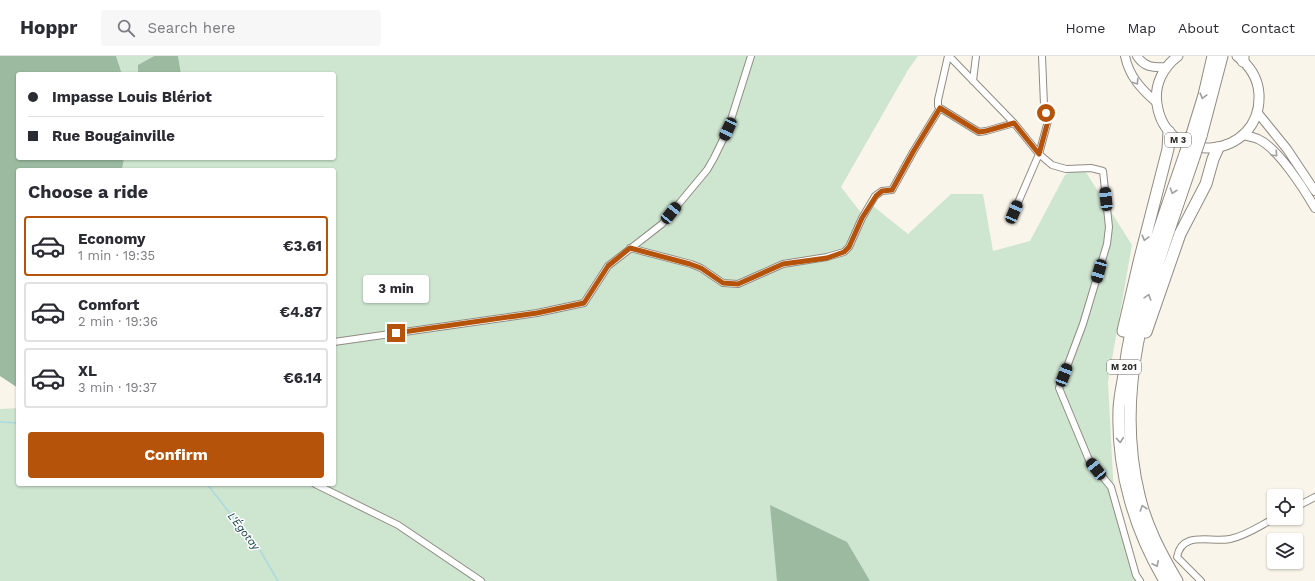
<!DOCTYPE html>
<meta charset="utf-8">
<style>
body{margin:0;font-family:"Work Sans",sans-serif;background:#f7f7f7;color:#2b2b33;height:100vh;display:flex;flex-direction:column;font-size:15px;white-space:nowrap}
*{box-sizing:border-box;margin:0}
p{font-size:13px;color:#7c7c81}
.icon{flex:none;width:22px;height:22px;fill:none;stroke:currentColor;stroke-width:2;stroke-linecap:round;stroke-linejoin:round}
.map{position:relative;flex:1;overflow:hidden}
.sheet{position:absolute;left:16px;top:112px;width:320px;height:318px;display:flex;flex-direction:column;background:#fff;border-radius:4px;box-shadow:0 1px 3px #0004}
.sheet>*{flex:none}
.hud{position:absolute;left:16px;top:16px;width:320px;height:88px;border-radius:4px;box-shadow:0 1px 3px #0004;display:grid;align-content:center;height:88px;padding:0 12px;background:#fff}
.fabs{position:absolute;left:1267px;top:433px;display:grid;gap:8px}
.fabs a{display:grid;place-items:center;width:36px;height:36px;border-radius:4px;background:#fff;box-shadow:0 1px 3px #0004;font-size:20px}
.end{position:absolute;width:18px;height:18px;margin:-9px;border:5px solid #b45309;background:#fff;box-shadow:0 0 0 2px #fff}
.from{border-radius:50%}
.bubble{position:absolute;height:28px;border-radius:4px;background:#fff;box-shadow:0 1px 3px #0004;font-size:13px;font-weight:700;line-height:28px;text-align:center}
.car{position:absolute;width:12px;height:24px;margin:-12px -6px;border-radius:5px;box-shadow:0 0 3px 1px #0007;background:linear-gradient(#222 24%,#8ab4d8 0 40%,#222 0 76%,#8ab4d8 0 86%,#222 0)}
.hud b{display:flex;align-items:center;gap:14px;height:38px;font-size:15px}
.hud b+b{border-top:1px solid #e1e1e2}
.hud i{width:10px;height:10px;background:#2b2b33}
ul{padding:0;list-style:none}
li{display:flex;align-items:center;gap:12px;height:60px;margin:0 8px 6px;padding:0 4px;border:2px solid #e1e1e2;border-radius:4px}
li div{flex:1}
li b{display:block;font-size:15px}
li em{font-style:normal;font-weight:700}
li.selected{border-color:#b45309}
li>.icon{width:36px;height:36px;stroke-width:1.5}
h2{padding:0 12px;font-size:18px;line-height:48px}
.primary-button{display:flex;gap:8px;margin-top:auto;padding:8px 12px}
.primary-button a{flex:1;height:46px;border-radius:4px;background:#b45309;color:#fff;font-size:16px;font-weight:700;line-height:46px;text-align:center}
header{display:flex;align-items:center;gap:24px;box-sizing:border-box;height:56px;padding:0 20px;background:#fff;border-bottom:1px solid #e1e1e2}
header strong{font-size:19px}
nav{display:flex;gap:22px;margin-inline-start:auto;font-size:14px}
.search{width:280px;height:36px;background:#f7f7f7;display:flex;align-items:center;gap:10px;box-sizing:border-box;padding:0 14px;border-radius:4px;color:#7c7c81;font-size:15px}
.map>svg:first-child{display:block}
.green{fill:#cee5d0}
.forest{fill:#9cba9f}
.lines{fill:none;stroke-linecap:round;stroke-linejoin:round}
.stream{stroke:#aadadc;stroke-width:1.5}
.street-casing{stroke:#908c83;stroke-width:8}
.secondary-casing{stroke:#908c83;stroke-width:10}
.primary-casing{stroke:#908c83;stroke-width:11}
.highway-casing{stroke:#908c83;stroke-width:13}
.street{stroke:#fff;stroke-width:6}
.secondary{stroke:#fff;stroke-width:8}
.primary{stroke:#fff;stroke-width:9}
.highway{stroke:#fff;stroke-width:11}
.highway-bridge-casing{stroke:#908c83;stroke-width:13;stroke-linecap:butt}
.highway-bridge{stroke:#fff;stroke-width:11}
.oneway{stroke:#a1a09f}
.route{stroke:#b45309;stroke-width:5}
.labels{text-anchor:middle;stroke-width:3;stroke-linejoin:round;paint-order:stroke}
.shield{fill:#fff;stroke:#6d6b69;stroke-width:1}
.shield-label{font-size:9px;font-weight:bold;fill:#2e2c29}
.water-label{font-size:11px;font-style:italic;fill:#0c3a3d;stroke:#fff}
</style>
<header>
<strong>Hoppr</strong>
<div class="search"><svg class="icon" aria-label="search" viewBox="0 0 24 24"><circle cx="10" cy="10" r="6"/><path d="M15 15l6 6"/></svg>Search here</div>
<nav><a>Home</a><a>Map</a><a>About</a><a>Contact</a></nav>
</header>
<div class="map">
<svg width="1315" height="525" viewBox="0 0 1315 525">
<rect width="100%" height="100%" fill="#faf5eb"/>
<path class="green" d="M116 0H154L138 9V18H122Z
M178 0H918L908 14 841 131 862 158 873 150 908 178 951 138H983L993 195 1030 185 1065 119 1082 110 1132 189 1108 326 1114 440 1135 515 1142 525H0V353L18 352V428H334V114H122L124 102H334V18H181Z"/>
<path class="forest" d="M0 0H116L122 18H18V102H124L122 114H18V332L0 320Z
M154 0H178L181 18H138V9Z
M770 449 847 486 870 525H777Z"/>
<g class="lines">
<path class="stream" d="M0 366 18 367
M207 428 247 479
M251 483 261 496 278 525"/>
<g class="street-casing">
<path id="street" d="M949 0 1014 67 1039 98 1052 109 1066 113 1091 112 1103 115 1109 171 1107 188 1083 268 1059 332 1089 404 1111 431 1136 519 1140 525
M973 25 976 0
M940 52 979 76 986 75 1014 67
M1014 156 1039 98 1048 65 1044 49 1042 0
M630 192 691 208 701 212 723 227 738 228 783 208 827 201 844 196 849 191 862 162 875 140 882 135 892 134 913 96 940 52 938 50V44L948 0
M334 286 537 257 584 247 608 210 662 168 707 114 714 102 728 73 751 0
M315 428 398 469 481 525
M1296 451 1315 441
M1201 525 1177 501C1182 474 1211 487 1230 483 1246 480 1261 469 1275 462"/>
</g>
<g class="secondary-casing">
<path id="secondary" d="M1125 0C1129 20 1141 33 1156 46
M1137 0C1144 11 1153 12 1166 11
M1257 56 1287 93 1315 135
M1243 79C1248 80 1253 81 1258 83 1278 92 1304 133 1315 152"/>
</g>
<g class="primary-casing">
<path id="primary" d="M1178 0C1163 11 1154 29 1157 48 1166 112 1262 104 1259 38 1258 22 1249 9 1237 0"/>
</g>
<g class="highway-casing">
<path id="highway" d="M1243 0V5
M1192 78 1204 39 1213 0
M1201 80 1222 0
M1123 275 1140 202 1168 93 1169 76
M1146 276 1180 178 1206 128 1213 103 1218 92
M1165 525C1135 475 1117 414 1119 355 1119 343 1122 331 1124 319 1133 242 1160 171 1185 98
M1177 525C1161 498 1146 470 1139 439 1110 320 1157 212 1194 101"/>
</g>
<use href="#street" class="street"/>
<use href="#secondary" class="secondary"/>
<use href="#primary" class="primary"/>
<use href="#highway" class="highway"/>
<g class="highway-bridge-casing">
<path id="highway-bridge" d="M1185 98 1192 78
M1194 101 1201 80"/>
</g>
<use href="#highway-bridge" class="highway-bridge"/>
</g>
<defs><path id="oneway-chevron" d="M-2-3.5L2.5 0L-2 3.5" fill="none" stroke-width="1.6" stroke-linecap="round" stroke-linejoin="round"/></defs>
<g class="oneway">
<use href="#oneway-chevron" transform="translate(1136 26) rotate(56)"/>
<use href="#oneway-chevron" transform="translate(1203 40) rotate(105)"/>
<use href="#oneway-chevron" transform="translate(1275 98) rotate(47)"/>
<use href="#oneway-chevron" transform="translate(1173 135) rotate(109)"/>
<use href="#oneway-chevron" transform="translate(1145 182) rotate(105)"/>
<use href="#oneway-chevron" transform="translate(1148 241) rotate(-73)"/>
<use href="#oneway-chevron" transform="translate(1120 384) rotate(85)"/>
<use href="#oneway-chevron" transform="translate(1143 452) rotate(-109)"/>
<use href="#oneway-chevron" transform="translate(1156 508) rotate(64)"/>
</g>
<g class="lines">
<path class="route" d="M396 277 537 257 584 247 608 210 630 192 690 208 701 212 723 227 738 228 783 208 827 202 844 196 849 191 862 162 876 140 882 135 892 134 913 96 940 52 979 76 986 75 1014 67 1039 98 1048 65 1046 57"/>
</g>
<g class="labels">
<g class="shield">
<rect x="1165" y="77" width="26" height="14" rx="3"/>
<rect x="1107" y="304" width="34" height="14" rx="3"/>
</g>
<g class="shield-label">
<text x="1178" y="87">M 3</text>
<text x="1124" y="314">M 201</text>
</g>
<g class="water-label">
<text transform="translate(244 475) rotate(52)" y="4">L'Égotay</text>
</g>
</g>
</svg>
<div class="fabs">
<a><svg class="icon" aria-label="locate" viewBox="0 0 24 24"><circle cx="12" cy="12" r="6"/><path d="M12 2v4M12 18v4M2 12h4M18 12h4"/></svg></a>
<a><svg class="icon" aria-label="layers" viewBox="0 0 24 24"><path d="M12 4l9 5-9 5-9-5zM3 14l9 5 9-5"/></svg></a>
</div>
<i class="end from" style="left:1046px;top:57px"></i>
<i class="end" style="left:396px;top:277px"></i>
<div class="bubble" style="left:363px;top:219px;width:66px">3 min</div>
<i class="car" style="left:728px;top:73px;rotate:205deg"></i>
<i class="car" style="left:1106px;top:143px;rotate:354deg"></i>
<i class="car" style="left:1014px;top:156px;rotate:23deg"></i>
<i class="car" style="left:671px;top:157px;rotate:39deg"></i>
<i class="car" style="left:1099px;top:215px;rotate:196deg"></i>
<i class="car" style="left:1064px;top:319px;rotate:21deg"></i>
<i class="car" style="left:1096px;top:413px;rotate:321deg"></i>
<div class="hud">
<b><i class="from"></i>Impasse Louis Blériot</b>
<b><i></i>Rue Bougainville</b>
</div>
<section class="sheet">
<h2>Choose a ride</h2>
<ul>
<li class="selected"><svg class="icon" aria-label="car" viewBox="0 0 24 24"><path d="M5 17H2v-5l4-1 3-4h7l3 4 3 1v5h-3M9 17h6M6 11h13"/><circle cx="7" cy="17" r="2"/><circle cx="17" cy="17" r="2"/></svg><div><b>Economy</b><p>1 min · 19:35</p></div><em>€3.61</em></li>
<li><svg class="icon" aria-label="car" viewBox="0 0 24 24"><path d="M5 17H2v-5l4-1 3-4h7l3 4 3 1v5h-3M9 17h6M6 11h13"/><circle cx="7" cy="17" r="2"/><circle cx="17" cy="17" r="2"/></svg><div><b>Comfort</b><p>2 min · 19:36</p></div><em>€4.87</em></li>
<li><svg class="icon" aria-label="car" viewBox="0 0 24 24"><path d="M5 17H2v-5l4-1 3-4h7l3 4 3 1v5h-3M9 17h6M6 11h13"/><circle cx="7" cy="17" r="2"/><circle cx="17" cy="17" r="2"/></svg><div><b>XL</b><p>3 min · 19:37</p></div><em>€6.14</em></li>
</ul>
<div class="primary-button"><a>Confirm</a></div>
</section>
</div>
